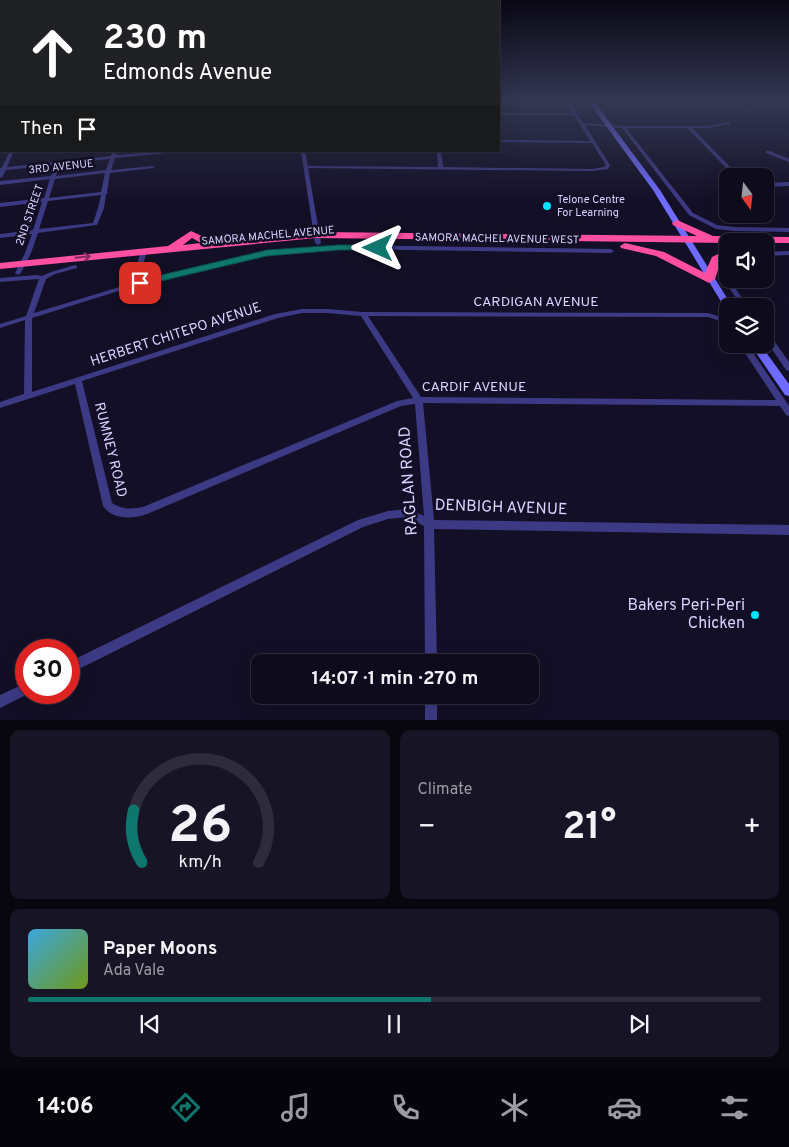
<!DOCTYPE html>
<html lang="en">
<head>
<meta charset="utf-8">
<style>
  body { margin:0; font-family:Overpass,sans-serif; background:#171425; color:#f1f3f6; height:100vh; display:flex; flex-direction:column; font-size:19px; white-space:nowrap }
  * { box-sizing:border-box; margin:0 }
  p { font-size:16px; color:#9b9ba3 }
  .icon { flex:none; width:28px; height:28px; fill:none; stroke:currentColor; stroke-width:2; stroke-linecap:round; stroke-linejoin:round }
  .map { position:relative; height:720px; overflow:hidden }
  .sheet { display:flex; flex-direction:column; gap:10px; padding:10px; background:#08060f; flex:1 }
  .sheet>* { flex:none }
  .top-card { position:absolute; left:0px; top:0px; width:500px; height:152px; box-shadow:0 5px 20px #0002,0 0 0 1px #2e2b3b; background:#202124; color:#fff; overflow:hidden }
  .needle { width:32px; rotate:165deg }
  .fabs { position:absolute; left:719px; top:168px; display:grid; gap:10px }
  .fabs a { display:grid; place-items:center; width:55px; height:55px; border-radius:10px; background:#0e0b1c; box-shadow:0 5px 20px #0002,0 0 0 1px #2e2b3b; font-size:25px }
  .speed { position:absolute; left:15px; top:639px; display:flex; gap:10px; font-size:25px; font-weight:700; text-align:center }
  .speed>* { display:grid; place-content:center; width:65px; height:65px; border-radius:50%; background:#0e0b1c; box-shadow:0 5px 20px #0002,0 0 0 1px #2e2b3b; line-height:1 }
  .speed .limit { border:8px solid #d22; background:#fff; color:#111 }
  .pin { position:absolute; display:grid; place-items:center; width:42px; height:42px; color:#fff; margin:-21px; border-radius:10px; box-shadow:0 2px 8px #0006 }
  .me { position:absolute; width:55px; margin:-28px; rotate:270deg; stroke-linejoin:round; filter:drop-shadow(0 0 4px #0008) }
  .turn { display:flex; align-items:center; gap:18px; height:105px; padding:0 20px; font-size:22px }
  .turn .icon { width:65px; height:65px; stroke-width:2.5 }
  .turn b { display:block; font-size:35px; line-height:42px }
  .then { display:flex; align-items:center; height:48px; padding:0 20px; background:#0003; gap:10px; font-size:19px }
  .big { font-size:38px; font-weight:700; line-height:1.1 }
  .sheet .tile { flex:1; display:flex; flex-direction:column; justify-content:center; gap:8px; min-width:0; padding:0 18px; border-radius:10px; background:#171425 }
  .sheet .dial { align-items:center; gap:0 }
  .dial svg { height:130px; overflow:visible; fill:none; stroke:#2e2b3b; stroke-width:7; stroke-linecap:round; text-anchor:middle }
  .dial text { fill:#f1f3f6; stroke:none }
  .song { display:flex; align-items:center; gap:15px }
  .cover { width:60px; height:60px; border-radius:8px; background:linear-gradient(135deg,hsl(200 70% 55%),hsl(80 70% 35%)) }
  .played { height:5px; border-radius:2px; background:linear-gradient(90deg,#0f766e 55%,#2e2b3b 55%) }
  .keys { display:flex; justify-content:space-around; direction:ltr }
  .heat { display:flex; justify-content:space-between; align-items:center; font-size:28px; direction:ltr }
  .sheet .tiles { flex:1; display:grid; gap:10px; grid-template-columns:1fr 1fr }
  .tile:last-child { grid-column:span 2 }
  .trip { position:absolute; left:251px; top:654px; width:288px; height:50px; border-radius:10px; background:#0e0b1c; box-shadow:0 5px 20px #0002,0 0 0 1px #2e2b3b; font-weight:700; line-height:50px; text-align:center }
  .tabs { display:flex; height:80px; justify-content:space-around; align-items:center; background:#06040b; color:#9b9ba3 }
  .tabs .icon { width:35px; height:35px }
  .tabs .on { color:#0f766e }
  .tabs b { font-size:22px; color:#f1f3f6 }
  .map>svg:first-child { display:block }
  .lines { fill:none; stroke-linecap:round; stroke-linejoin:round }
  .street { fill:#3d3a85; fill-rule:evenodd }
  .secondary { fill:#6f6bff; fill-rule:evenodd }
  .highway { fill:#ff4fa3; fill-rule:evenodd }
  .oneway { stroke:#7d2c5e }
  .route { fill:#0f766e; stroke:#0a4d48 }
  .poi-dot { fill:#00e5ff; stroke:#130f26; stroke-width:2 }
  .labels { text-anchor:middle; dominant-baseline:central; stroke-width:5; stroke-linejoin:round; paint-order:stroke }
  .far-street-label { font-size:11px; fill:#d9d4ff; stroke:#130f26 }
  .far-poi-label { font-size:11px; fill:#d9d4ff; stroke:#130f26; text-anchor:start }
  .street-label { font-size:14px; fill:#d9d4ff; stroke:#130f26 }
  .near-street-label { font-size:16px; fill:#d9d4ff; stroke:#130f26 }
  .near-poi-label { font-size:16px; fill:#d9d4ff; stroke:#130f26; text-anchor:end }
</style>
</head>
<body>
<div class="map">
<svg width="789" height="720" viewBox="0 0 789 720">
  <rect width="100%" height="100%" fill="#130f26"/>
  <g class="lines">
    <path class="street" d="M564,100H568L583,123L623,126H708L730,122V124L708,128H692L739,176H734L687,128H626L693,213L717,225L734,227L789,228V232L734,231L716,229L689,215L622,128L585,125L610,165L608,169L592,171L308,168L321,243L318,245L315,243L301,151H305L308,166L438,167L437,151H441L443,167L592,169L604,167L606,165L592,143L499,142V140L590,141L574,115H499V113H572Z
      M724,100H729L751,112L748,113Z
      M10,151H14L7,167L111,156L113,151H117L116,155L168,151H190L115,158L111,170L153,166L155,167L153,168L110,173L107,192L108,193L106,194L104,208L97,225L38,233L31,253L21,273L18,275L15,273L25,253L32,234L0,238V234L33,230L42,202L0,207V203L44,198L50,179L0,185V181L51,176L55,165L6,170L2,177L0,178V168L2,167ZM110,159L106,170L56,176L60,164ZM105,173L101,192L49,198L55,179ZM101,195L98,208L93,223L39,229L48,201Z
      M766,151H770L789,159V162L766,153Z
      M789,182V186L765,187V183Z
      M339,245L611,249L614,251L611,253L339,249L267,255L141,284L32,318V392L275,314L302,309H327L363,312L708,313L728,319V325L720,321L708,317L368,316L421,397L776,400L739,344H747L789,406V416L786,415L780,406L423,403L434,520L789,525V535L434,529L437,662H425L424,526L407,517L388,519L363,527L69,674V662L358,520L388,511L408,509L424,516L415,404L401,406L147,514C133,519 112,520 103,506L75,384L0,408V402L24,394L25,320L0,328V324L26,316L39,279L0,282V278L36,275L42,276L51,272L75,265L77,266V268L55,274L46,279L34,313L136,282L138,261L141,251L144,249L147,251L144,261L142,280L267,251ZM302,313H327L361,316L413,398L397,401L143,507C132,509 123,510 112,503L82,381L278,318Z
      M789,251V255L765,256V252Z
      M728,277V279H731L733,285L748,306H742L727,285L725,279Z
      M765,332H768L789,362V371L786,370L765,339Z
      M26,683V692L30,693L0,708V695Z
      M425,695H437V720H425Z"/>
    <path class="secondary" d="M587,100H593L660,190L732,306H728V309L725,308L653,190Z
      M750,344H760L789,384V396L785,395Z"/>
    <path class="highway" d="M677,220L713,236L789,237V243H765V241L728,243L316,238L0,269V263L168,246L191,231L215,242L316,232L697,236L673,225L672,223ZM192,238L201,243L183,245Z
      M625,243L664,252L705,273L712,257L728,249V257L721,261L715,279L709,283L656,256L621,248L620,246Z"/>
  </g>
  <defs><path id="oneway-shaft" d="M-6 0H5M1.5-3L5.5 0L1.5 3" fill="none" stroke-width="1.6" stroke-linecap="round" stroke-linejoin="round" transform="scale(1.25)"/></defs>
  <use class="oneway" href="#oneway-shaft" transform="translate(83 257) rotate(-6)"/>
  <linearGradient id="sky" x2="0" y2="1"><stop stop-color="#0a0815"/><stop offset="0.5" stop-color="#333752"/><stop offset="1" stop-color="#333752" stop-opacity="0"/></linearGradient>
  <rect width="789" height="201" fill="url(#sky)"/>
  <path class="route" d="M339,245H378L382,248L378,250H339L267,256L140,286L135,283L136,281L267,250Z"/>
  <g class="poi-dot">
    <circle cx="547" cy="206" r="5"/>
    <circle cx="755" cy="615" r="5"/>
  </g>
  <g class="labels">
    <g class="far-street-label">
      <text transform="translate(61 167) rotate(-6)">3RD AVENUE</text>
      <text transform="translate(30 215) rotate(-71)">2ND STREET</text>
      <text transform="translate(268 236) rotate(-5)">SAMORA MACHEL AVENUE</text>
      <text transform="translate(497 239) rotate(1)">SAMORA MACHEL AVENUE WEST</text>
    </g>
    <g class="far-poi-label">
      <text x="557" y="200">Telone Centre<tspan x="557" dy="13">For Learning</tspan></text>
    </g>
    <g class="street-label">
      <text x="536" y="302">CARDIGAN AVENUE</text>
      <text transform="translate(176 335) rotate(-18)">HERBERT CHITEPO AVENUE</text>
      <text x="474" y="387">CARDIF AVENUE</text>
      <text transform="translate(110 450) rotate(76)">RUMNEY ROAD</text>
    </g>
    <g class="near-street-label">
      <text transform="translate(409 481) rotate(-94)">RAGLAN ROAD</text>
      <text transform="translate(501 508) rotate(2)">DENBIGH AVENUE</text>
    </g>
    <g class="near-poi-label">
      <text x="745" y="606">Bakers Peri-Peri<tspan x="745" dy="18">Chicken</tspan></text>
    </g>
  </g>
</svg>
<div class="fabs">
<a><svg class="needle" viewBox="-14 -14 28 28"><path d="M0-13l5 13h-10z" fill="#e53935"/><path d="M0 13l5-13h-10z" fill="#9b9ba3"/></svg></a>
<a><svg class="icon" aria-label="sound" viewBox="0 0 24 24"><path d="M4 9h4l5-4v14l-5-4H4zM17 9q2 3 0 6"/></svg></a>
<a><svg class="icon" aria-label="layers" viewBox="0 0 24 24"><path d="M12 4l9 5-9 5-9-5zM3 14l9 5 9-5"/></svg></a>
</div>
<div class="speed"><div class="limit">30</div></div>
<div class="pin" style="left:140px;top:283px;background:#d93025"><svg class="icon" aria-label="arrive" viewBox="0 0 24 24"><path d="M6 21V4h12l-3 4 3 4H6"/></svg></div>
<svg class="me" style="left:378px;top:248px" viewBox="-20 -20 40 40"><path d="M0-17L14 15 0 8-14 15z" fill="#0f766e" stroke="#fff" stroke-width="4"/></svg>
<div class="trip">14:07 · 1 min · 270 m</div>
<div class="top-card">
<div class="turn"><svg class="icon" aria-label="ahead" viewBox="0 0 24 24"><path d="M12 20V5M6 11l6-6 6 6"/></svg><div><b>230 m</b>Edmonds Avenue</div></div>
<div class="then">Then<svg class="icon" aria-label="arrive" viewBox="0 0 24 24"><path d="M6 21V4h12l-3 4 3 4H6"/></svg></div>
</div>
</div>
<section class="sheet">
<div class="tiles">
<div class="tile dial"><svg viewBox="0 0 100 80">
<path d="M14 69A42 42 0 1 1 86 69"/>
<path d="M14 69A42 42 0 0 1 9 37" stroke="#0f766e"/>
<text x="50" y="56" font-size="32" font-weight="700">26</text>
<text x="50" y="72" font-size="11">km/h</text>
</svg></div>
<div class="tile"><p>Climate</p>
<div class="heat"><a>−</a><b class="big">21°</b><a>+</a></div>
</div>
<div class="tile">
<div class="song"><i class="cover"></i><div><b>Paper Moons</b><p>Ada Vale</p></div></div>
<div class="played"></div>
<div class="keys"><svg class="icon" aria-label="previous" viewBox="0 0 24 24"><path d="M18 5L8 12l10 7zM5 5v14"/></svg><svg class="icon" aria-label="pause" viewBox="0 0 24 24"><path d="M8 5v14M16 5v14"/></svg><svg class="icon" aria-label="next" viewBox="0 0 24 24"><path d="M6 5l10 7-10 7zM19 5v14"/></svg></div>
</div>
</div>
</section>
<nav class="tabs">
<b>14:06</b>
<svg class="icon on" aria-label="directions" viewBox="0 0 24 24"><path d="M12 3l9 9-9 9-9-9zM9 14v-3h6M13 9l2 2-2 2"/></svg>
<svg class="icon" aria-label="music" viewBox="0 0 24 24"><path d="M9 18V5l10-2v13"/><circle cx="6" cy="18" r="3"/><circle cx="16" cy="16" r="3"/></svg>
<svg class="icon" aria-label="phone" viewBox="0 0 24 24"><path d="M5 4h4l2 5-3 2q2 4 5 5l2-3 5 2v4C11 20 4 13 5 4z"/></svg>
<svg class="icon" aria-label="climate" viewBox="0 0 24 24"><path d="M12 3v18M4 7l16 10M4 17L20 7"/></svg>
<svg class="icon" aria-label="car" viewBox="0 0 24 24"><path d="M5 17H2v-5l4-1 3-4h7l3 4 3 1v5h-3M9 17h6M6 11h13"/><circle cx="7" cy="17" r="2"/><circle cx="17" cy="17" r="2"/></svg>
<svg class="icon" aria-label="filters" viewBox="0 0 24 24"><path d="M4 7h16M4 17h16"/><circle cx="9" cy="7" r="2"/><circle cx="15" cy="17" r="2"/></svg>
</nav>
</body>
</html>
